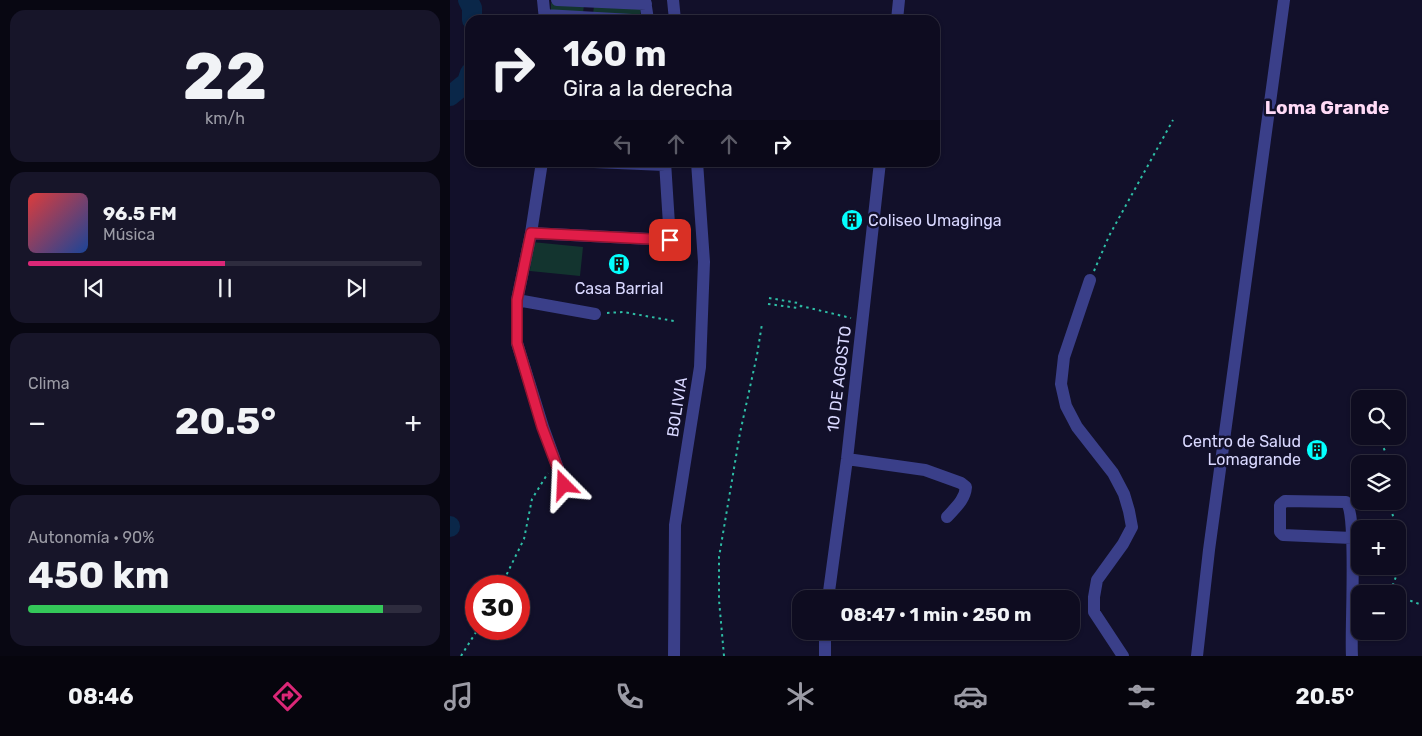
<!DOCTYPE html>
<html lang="es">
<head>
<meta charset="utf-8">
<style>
  body { margin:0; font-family:Rubik,sans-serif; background:#171529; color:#f1f3f6; height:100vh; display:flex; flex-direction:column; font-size:19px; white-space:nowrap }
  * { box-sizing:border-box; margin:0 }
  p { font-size:16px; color:#9b9ba5 }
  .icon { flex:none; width:28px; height:28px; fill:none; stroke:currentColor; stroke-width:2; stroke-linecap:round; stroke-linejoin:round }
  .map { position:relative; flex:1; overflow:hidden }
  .panel { display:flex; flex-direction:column; gap:10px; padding:10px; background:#080712; width:450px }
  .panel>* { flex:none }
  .hud { position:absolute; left:15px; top:15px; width:475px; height:152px; border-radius:15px; box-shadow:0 1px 4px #0004,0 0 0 1px #2e2c3e; background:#0e0c20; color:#f1f3f6; overflow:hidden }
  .tools { position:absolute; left:901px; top:390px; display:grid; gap:10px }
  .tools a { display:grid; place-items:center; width:55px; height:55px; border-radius:10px; background:#0e0c20; box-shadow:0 1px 4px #0004,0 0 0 1px #2e2c3e; font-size:25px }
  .speed { position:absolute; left:15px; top:575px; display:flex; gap:10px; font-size:25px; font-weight:700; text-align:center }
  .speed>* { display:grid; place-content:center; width:65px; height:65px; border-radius:50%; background:#0e0c20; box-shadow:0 1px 4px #0004,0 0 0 1px #2e2c3e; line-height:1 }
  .speed .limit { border:8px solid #d22; background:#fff; color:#111 }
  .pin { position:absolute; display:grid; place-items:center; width:42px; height:42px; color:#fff; margin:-21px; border-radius:10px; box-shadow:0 2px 8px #0006 }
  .me { position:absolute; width:55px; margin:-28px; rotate:339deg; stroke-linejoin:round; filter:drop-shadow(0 0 4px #0008) }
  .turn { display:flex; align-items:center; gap:18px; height:105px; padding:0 15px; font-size:22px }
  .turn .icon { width:65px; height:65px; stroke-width:2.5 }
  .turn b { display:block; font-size:35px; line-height:42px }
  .lanes { display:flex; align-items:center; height:48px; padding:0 15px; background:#0003; justify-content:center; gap:25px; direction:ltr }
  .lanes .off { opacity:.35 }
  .big { font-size:38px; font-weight:700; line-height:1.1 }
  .panel .widget { flex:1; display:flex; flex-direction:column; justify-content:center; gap:8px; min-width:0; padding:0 18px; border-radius:15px; background:#171529 }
  .panel .dial { align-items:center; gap:0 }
  .dial b { font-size:65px; line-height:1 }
  .song { display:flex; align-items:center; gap:15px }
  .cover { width:60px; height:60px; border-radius:8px; background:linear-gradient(135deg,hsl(0 70% 55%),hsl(220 70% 35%)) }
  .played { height:5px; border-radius:2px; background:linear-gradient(90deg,#db2777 50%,#2e2c3e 50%) }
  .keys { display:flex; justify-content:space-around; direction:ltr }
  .heat { display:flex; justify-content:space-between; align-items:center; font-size:28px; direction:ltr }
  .charge { height:8px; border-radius:4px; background:linear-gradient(90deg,#34c759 90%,#2e2c3e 0) }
  .trip { position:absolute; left:342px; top:590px; width:288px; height:50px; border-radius:15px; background:#0e0c20; box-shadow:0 1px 4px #0004,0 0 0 1px #2e2c3e; font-weight:700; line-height:50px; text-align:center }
  .menu { display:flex; height:80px; justify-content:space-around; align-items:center; background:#06050d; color:#9b9ba5 }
  .menu .icon { width:35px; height:35px }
  .menu .active { color:#db2777 }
  .menu b { font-size:22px; color:#f1f3f6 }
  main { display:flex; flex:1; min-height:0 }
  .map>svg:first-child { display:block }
  .green { fill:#13342f }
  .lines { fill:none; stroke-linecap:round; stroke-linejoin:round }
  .river { stroke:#0a2749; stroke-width:20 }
  .path { stroke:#2ebea6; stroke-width:2; stroke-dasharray:2.5 4; stroke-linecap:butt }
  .minor { stroke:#3a3f89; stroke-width:12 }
  .route-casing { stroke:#92132f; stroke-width:12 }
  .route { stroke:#e11d48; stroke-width:9 }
  .labels { text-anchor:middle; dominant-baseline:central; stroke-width:5; stroke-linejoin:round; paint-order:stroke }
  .poi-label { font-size:16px; fill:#d9d8ff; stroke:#12102a; text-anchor:start }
  .street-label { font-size:16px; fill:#d9d8ff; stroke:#12102a }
  .quarter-label { font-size:19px; font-weight:bold; fill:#ffdaf6; stroke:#12102a }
</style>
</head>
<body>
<main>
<section class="panel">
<div class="widget dial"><b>22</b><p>km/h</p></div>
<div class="widget">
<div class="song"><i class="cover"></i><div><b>96.5 FM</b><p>Música</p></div></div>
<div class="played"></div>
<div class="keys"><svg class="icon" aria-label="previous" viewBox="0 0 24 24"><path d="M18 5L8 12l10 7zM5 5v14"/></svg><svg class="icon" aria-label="pause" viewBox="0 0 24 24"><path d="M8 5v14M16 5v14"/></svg><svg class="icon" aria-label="next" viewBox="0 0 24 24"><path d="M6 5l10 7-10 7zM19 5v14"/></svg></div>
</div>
<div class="widget"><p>Clima</p>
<div class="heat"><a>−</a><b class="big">20.5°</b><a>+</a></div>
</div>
<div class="widget"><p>Autonomía · 90%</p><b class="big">450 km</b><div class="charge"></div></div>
</section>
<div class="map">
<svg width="972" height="656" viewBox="0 0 972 656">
  <rect width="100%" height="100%" fill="#12102a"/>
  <path class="green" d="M101,3L134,5L133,13L101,11Z
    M144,6L191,8L190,16L143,14Z
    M82,242L133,247L130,276L80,271Z"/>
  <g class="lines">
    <path class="river" d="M18,0L22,8V20
      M0,96L17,82L20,73
      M0,526V527"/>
    <path class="path" d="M644,271L659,236L723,120
      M319,298L348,303L351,306L401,318
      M318,304L348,308L351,306
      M157,313L173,312L224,321
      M929,436L940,464
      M941,501L942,512L946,529
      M51,586L74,539L82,499L98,473
      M940,592C949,570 954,557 948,533
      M927,594L934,590L943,594
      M948,596L972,605
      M11,656L28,629
      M274,656L269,600V557L290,433L307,355L312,324"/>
    <path class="minor" d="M93,0L95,20
      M107,0L196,4
      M195,0L198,20
      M223,0L225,20
      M95,15L182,20
      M447,20L449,0
      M92,162L81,233L67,300V343L93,427L114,485
      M144,162L215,165
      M81,233L220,240L215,162
      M640,280L614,357L611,384L616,406L627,427L663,473L674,494L679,511L682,527L673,544L647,580L644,597V612L673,656
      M67,300L145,314
      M397,459L475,470L511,483L516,487C515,500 505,508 497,517
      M902,538L833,535L830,532V505L835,501L896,502C908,514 900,632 902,656
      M378,599L397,459L430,162
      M224,656L225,525L250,367L254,262L247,162
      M375,656V631
      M747,656L759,550L834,0"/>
  </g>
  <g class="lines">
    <g class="route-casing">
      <path id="route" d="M114,485L92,427L67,343V300L81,233L220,240"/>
    </g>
    <use href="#route" class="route"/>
  </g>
  <defs>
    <g id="building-disc" transform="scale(1.125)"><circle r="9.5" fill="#04fffe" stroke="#12102a"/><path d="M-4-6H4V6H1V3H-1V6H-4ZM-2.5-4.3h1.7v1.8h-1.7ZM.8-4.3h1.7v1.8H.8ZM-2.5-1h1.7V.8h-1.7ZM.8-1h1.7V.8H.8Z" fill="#111"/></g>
  </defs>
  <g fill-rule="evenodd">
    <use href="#building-disc" x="402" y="220"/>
    <use href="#building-disc" x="169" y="264"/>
    <use href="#building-disc" x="867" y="450"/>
  </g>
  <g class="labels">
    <g class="poi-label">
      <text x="418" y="220">Coliseo Umaginga</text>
      <text x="169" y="288" text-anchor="middle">Casa Barrial</text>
      <text x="851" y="441" text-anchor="end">Centro de Salud<tspan x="851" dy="18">Lomagrande</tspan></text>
    </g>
    <g class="street-label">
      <text transform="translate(389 379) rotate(-83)">10 DE AGOSTO</text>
      <text transform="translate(227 407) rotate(-81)">BOLIVIA</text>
    </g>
    <g class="quarter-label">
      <text x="877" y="107">Loma Grande</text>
    </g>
  </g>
</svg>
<div class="tools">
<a><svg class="icon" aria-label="search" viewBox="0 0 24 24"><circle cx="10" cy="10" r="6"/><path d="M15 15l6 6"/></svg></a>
<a><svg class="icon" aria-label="layers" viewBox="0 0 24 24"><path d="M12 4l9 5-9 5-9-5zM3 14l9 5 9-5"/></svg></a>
<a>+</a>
<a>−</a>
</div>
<div class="speed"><div class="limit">30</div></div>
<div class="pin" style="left:220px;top:240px;background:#d93025"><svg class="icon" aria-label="arrive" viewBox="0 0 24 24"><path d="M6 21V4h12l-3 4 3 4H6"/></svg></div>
<svg class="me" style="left:114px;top:485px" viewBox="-20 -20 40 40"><path d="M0-17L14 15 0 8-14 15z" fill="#e11d48" stroke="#fff" stroke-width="4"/></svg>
<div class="trip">08:47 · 1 min · 250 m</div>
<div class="hud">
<div class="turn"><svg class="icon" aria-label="right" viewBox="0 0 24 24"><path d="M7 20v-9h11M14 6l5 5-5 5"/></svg><div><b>160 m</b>Gira a la derecha</div></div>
<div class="lanes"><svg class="icon off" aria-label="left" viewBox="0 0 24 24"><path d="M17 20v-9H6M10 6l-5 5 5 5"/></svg><svg class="icon off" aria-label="ahead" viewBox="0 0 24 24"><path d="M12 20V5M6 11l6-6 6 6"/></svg><svg class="icon off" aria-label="ahead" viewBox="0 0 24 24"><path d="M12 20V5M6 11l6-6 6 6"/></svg><svg class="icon" aria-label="right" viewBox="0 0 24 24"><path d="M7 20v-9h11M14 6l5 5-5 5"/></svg></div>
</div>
</div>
</main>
<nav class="menu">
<b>08:46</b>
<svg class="icon active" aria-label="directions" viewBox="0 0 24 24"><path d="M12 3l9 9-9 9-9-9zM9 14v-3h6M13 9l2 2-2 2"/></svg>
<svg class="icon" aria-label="music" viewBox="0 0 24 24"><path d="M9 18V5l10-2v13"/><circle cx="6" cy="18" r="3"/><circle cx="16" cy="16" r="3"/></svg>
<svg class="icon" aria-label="phone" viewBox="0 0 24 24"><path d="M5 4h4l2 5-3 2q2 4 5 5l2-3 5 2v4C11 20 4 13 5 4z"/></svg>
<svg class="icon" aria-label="climate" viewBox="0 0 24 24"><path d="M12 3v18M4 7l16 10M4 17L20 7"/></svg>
<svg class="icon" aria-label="car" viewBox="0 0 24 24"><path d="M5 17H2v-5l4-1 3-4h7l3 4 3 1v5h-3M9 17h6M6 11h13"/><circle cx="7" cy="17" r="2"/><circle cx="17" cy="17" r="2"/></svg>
<svg class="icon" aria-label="filters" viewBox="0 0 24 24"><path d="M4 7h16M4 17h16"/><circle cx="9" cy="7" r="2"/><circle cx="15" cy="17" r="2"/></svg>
<b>20.5°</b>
</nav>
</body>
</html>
